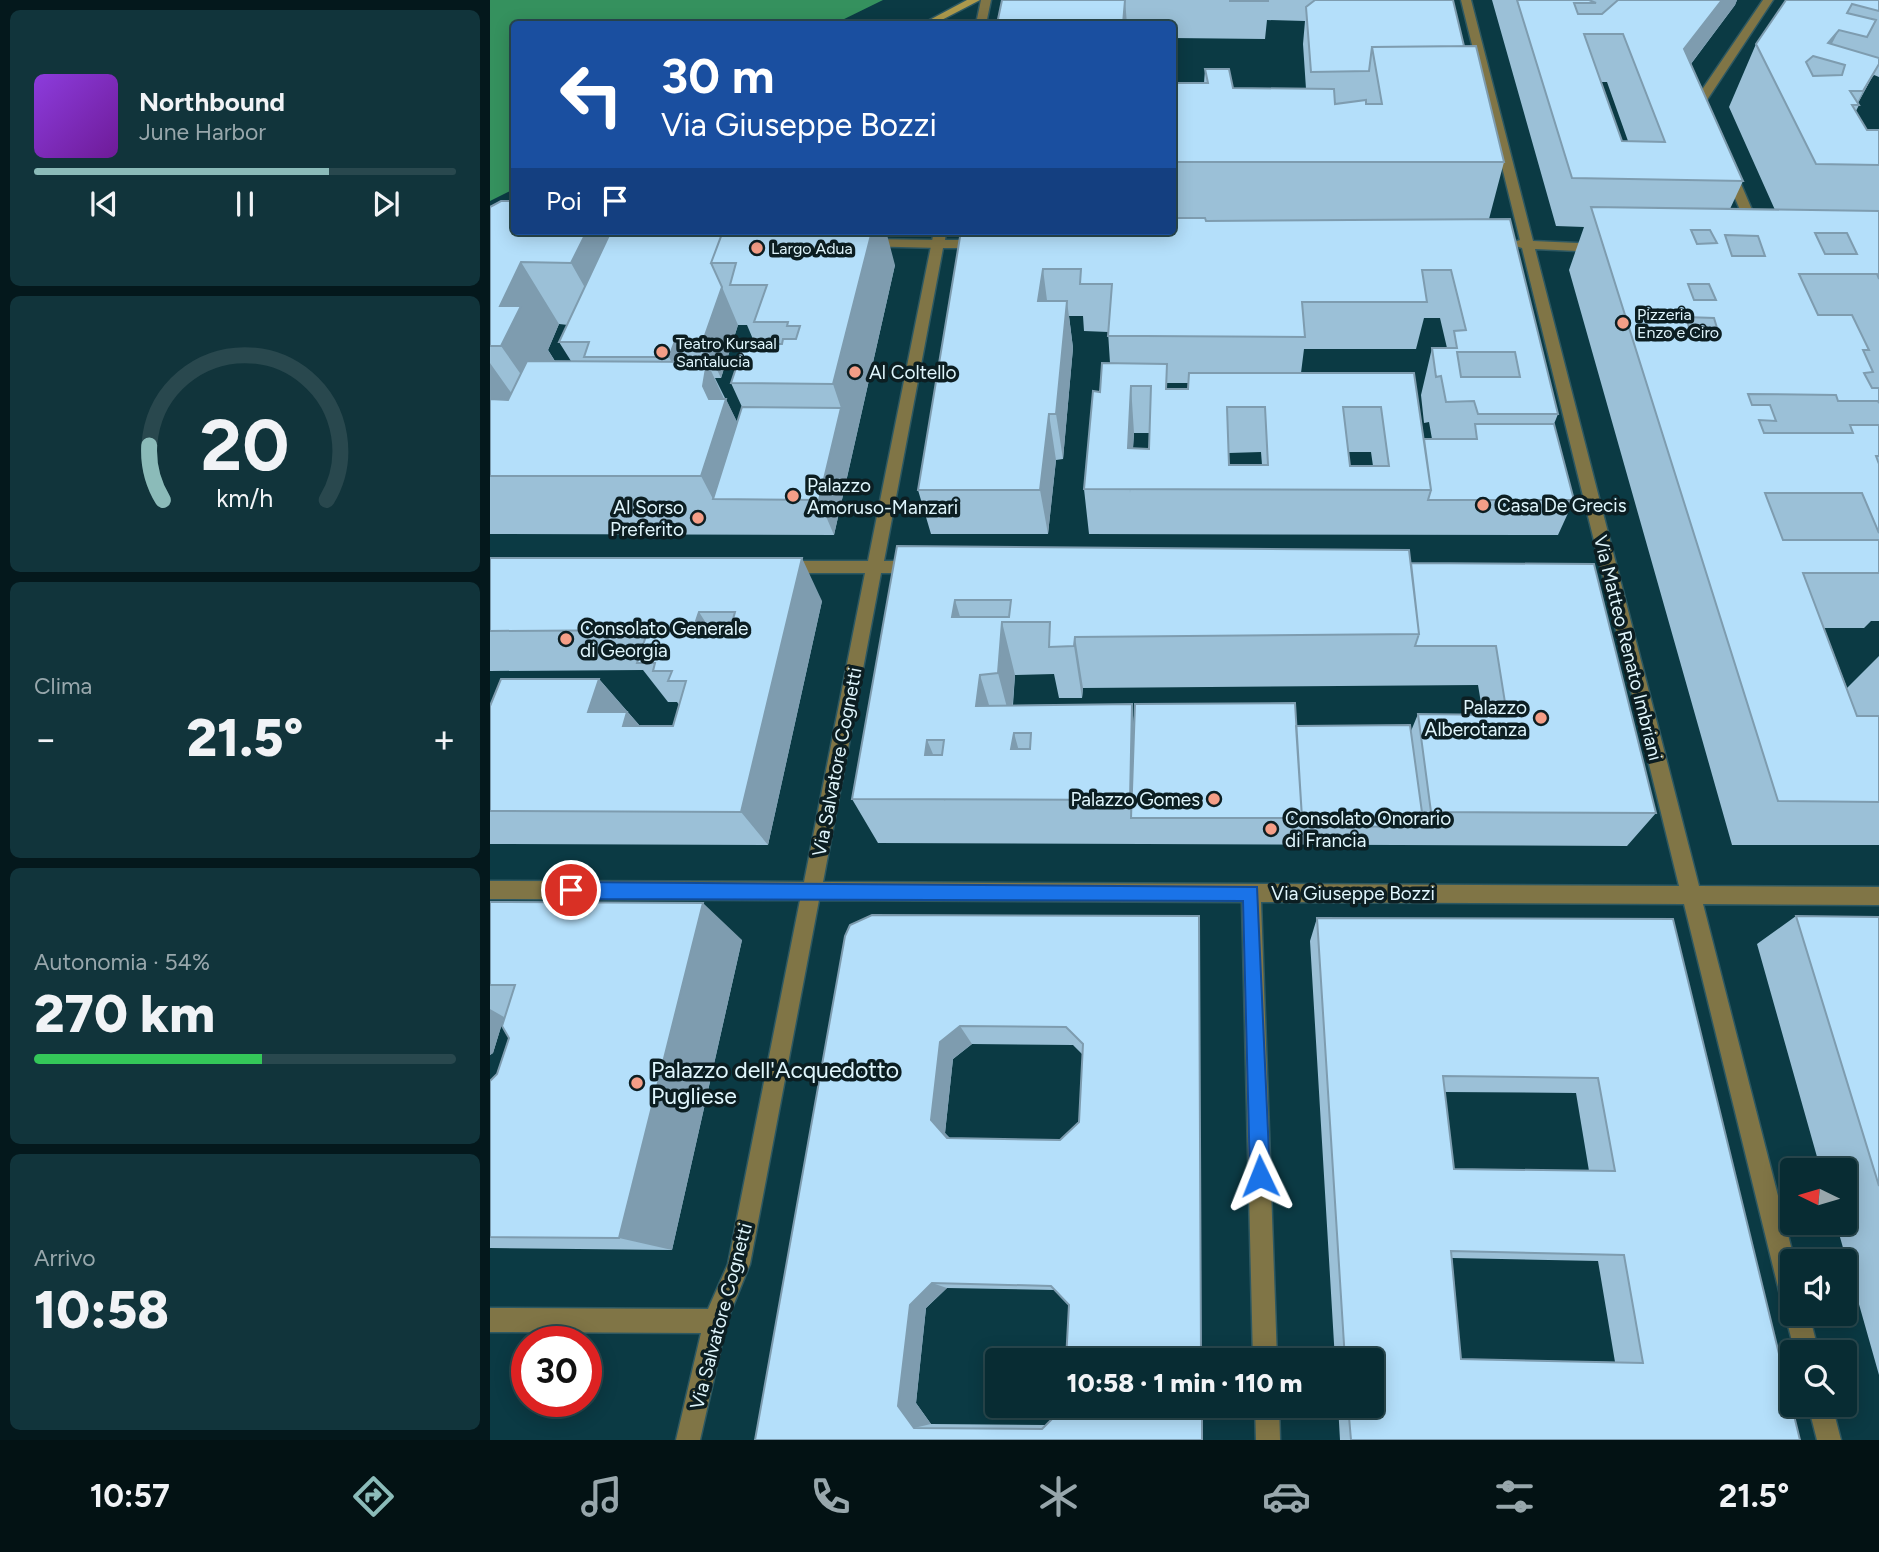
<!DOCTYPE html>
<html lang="it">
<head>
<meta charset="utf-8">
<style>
  body { margin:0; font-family:Figtree,sans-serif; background:#11343b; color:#f1f3f6; height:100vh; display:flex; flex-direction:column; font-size:26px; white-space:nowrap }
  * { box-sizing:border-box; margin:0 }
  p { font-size:23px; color:#98a7ac }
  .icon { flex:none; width:38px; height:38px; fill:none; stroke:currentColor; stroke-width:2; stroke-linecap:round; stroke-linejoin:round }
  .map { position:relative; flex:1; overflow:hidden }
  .sheet { display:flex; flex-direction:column; gap:10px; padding:10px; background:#04181c; width:490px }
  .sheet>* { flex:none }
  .hud { position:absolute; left:21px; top:21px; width:665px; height:214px; border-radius:7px; box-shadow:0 4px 18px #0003,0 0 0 2px #29484e; background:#1a4fa0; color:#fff; overflow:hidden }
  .needle { width:46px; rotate:275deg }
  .fabs { position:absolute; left:1290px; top:1158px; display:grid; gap:14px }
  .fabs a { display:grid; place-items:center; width:77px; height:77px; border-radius:7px; background:#082c33; box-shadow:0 4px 18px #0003,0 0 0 2px #29484e; font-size:35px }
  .speed { position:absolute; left:21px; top:1326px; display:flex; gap:14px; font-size:35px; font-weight:700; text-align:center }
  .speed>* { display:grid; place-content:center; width:91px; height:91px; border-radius:50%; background:#082c33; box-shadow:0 4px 18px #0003,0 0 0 2px #29484e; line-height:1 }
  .speed .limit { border:10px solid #d22; background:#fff; color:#111 }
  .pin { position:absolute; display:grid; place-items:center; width:60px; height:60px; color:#fff; margin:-30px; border:4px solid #fff; border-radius:50%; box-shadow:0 2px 7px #0007 }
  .me { position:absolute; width:77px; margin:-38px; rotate:358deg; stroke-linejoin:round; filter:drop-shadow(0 0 5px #0008) }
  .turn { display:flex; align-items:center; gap:24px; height:147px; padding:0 35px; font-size:32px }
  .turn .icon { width:91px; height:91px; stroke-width:2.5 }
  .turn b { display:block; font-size:49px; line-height:60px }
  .then { display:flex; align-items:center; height:66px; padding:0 35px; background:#0003; gap:14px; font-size:26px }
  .big { font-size:52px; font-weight:800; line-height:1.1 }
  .sheet .card { flex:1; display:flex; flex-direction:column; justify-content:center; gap:10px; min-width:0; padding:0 24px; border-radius:10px; background:#11343b }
  .sheet .dial { align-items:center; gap:0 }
  .dial svg { height:182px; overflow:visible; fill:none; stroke:#29484e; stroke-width:7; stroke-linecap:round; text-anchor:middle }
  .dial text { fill:#f1f3f6; stroke:none }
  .song { display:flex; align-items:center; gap:21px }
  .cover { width:84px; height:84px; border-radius:10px; background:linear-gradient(135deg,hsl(270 70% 55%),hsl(280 70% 35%)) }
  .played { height:7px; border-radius:4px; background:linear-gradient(90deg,#8bbbb9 70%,#29484e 70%) }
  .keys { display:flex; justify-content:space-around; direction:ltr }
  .heat { display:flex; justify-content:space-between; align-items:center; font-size:38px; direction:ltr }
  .charge { height:10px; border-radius:5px; background:linear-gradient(90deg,#34c759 54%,#29484e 0) }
  .trip { position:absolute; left:495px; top:1348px; width:399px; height:70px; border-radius:7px; background:#082c33; box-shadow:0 4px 18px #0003,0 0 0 2px #29484e; font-weight:800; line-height:70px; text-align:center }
  .menu { display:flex; height:112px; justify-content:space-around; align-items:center; background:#031214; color:#98a7ac }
  .menu .icon { width:49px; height:49px }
  .menu .active { color:#8bbbb9 }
  .menu b { font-size:32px; color:#f1f3f6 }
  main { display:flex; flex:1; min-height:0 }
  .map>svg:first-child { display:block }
  .water { fill:#35915e }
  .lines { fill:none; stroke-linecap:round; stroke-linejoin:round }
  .pedestrian-casing { stroke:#2d5862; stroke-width:3 }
  .minor-casing { stroke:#2d5862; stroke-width:3 }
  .secondary-casing { stroke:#2d5862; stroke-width:3 }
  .pedestrian { fill:#807546; fill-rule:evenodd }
  .minor { fill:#807546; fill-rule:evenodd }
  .secondary { fill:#ac994c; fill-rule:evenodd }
  .wall { fill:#9bc0d7; fill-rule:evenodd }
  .shaded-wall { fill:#7e9caf }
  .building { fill:#b4dffa; stroke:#7e9caf; stroke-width:2; fill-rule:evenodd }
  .route { fill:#1a73e8; stroke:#114b97; stroke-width:2 }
  .poi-dot { fill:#f49e87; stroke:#0c1e22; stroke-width:2.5 }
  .labels { text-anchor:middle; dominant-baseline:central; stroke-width:7; stroke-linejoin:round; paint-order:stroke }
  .far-poi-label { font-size:16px; fill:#e0f6fd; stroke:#0c1e22; text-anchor:start }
  .poi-label { font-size:19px; fill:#e0f6fd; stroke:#0c1e22; text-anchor:start }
  .street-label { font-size:19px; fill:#e0f6fd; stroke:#0c1e22 }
  .near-poi-label { font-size:23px; fill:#e0f6fd; stroke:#0c1e22; text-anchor:start }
</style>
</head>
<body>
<main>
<section class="sheet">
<div class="card">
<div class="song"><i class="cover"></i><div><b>Northbound</b><p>June Harbor</p></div></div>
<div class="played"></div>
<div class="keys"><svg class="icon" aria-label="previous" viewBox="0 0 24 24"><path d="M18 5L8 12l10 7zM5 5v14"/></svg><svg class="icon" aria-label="pause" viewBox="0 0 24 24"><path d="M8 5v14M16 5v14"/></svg><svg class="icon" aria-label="next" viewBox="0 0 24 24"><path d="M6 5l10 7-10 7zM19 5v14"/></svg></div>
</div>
<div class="card dial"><svg viewBox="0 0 100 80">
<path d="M14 69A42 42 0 1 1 86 69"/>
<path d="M14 69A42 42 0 0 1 8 45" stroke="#8bbbb9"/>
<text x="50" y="56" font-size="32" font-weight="700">20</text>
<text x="50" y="72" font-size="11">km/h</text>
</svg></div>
<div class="card"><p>Clima</p>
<div class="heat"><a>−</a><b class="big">21.5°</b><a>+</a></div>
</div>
<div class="card"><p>Autonomia · 54%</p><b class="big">270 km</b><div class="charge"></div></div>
<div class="card"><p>Arrivo</p><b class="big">10:58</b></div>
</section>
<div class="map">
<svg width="1389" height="1440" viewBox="0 0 1389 1440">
  <rect width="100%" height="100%" fill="#0b3a44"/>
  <path class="water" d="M0,0H393L344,24H24V189L0,201Z"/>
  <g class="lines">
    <g class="pedestrian-casing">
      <path id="pedestrian" d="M377,239L448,240L454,244L448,248L372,246V240Z"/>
    </g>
    <g class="minor-casing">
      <path id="minor" d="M491,0H501L496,24H486Z
        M971,0H981L1043,241L1109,244L1115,248L1109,252L1045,249L1209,886L1389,887V905L1213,904L1305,1262H1302V1314H1319L1329,1353H1305L1295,1314L1299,1305L1294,1303L1290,1295L1194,904L771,902L787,1360H763L752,902L329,900L260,1264L237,1321L210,1440H186L211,1333L0,1332V1308L218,1309L238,1264L310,900L0,899V881L314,882L375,573H294L286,567L294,561H378L444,231H456L455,240H493L499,244L493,248H453L394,561H427L435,567L427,573H391L333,882L1189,886L1032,248L1019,244L1030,240Z
        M1273,0H1283L1215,103L1221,116L1211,118L1203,103Z
        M1239,166L1245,170L1271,231L1269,234L1265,235L1259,231L1233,170Z
        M765,1405H789L790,1440H766Z
        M1318,1405H1342L1351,1440H1327Z"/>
    </g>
    <g class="secondary-casing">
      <path id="secondary" d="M477,0H490L444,24H432Z"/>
    </g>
    <use href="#pedestrian" class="pedestrian"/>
    <use href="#minor" class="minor"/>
    <use href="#secondary" class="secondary"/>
  </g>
  <path class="wall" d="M512,0H963L974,46L1014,162L999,219L1068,414L1064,424L1084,500L1068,535L599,534L594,489L610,392L620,363L618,332L594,331L593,316H579L583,348L573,459L566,460L558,534H441L428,490L471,231H682V83H714L715,69L743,88L816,89L813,44L815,21L777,20L775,39L682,38V24H507ZM934,318H950L957,348H942L931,395L934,423L939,422L942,439H934L924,373H811L814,349H926ZM677,383H698V389H677ZM644,433H659V449L643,448ZM771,452L772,465H739V453ZM858,452H881L883,466H860Z
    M1002,0H1247L1245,5L1201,64L1253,181L1240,209L1285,210L1239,107L1266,44L1296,0H1389V77L1384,75L1381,79L1368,103L1369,105L1366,111L1377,130H1389V621H1381L1374,628H1334L1357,688L1389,656V845H1242L1079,270L1094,227L1066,226ZM1111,82H1117L1138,141H1132Z
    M0,207L24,231L405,265L344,535L0,534ZM69,324L78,325L69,342L81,361H65L58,350ZM248,325H257L265,344L241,383L252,407L247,422L225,378H231Z
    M407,546L921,563L1104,564L1166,813L1137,846L388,843L362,799ZM564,674L569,698H592L593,688L988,685L993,715L928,714L921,731L806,726H644L642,704L523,705L525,675Z
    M0,558L332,601L278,845L0,844V706L109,679L150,726H183L189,705L187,702H178L153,670L0,671Z
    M0,902L252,940L182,1250L0,1248V1081L7,1074L19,1038L15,1017H14L3,1053L0,1055Z
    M382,915L709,916L579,1305L565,1290L457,1288L436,1308L426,1403L441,1424L556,1425L712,1440H265ZM482,1044L583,1045L593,1055L589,1122L570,1140L460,1138L455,1133L463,1059Z
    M1306,916L1389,917V1375L1346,1223H1354V1171H1331L1267,944Z
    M827,918L1183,919L1310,1440H850L848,1405H882V1360H845L820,941ZM955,1092L1086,1093L1099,1171L964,1169ZM962,1258L1108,1261L1125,1362L971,1359Z"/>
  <path class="shaded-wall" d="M635,0L637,24H633Z
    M1232,0H1247L1245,5L1176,97L1194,49Z
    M1362,4L1350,30H1349L1334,59L1338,43Z
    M1389,64L1367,105H1366L1373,91Z
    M97,231H126L116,325L81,263Z
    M382,231H396L405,265L344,535L329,500L351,408L343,384Z
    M31,262L69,324L58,350L69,368L53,406L11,346L10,306Z
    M553,269L559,316L548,301Z
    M232,287L248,325L231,378L213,341Z
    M577,301L583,348L573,459L566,414Z
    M185,341L203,379L198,394L179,357Z
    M217,362L235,401L236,399L265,459L223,499L211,476L213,386Z
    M0,363L32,408L0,446Z
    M641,386L644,433L640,493L638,448Z
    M559,414L566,460L558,534L550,490Z
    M312,558L332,601L278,845L251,812Z
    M465,600L481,653L462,617Z
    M209,612L235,653L203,630Z
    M512,622L525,675L521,723L508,673Z
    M585,637L593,688L592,698L584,646Z
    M490,675L505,725L486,706Z
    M109,679L170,749L98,712Z
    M642,704L646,753L641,818L640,800Z
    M524,733L537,780L521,749Z
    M437,740L457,787L455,801L435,755Z
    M213,903L252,940L182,1250L129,1238Z
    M0,1009L14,1017L3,1053L0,1055Z
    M470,1026L482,1044L463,1059L455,1133L470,1151L457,1138L441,1120L450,1042Z
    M442,1283L457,1288L436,1308L426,1403L441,1424L424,1428L408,1406L420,1305Z"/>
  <path class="building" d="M512,0H635L633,24H507Z
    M740,0H778V1H740Z
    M825,0H963L974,46L882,47L879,71L821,72L816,7Z
    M1027,0H1099L1106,3H1084L1088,14H1112L1128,0H1232L1194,49L1253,181L1082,178ZM1094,34H1133L1175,142L1132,141Z
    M1296,0H1389V11L1362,4L1357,13L1386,20L1377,37L1349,30L1338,43L1389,58V64L1373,91H1360L1369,105H1362L1377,130H1389V165L1326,164L1266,44ZM1323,56L1355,65L1352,75L1323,76L1316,62Z
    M986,46L1014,162H682V83H718L715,69H739L743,88L844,89L845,104L876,100V104H892L882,47Z
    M11,201H24V231H97L81,263L31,262L10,306H31L11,346H0V207Z
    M1101,207L1389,211V279L1387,274H1309L1328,315H1362L1379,350H1373L1383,372L1374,373L1382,388H1389V403L1388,401H1348L1346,395L1258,394L1262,405H1280L1286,421L1269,420L1274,433H1363L1360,425H1389V456H1386L1389,464V533L1372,493H1275L1293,540H1389V573H1313L1367,716H1389V802L1288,801ZM1201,230H1220L1227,243L1207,244ZM1325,233H1357L1367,254H1335ZM1235,235L1268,236L1275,256H1242ZM1198,284H1219L1226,300H1204ZM1196,317L1224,318L1227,328L1199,327Z
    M682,218H715L716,221L1020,219L1068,414H988L984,401L956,402L951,376L946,377L942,348H967L964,331L976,330L961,270H932L937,302H812L815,337L654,336H618L622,284H590L591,269H553L548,301H577L566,414H559L550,490H428L471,231H682ZM967,352H1025L1030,377H971Z
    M121,231H233L221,263L232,287L213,341H185L179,357H94L99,342H69Z
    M233,231H382L343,384L241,383L254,344H292L293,339H306L310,326H297L298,322H264L277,285H240L246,263H221Z
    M37,361L217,362L213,386L219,399H236L211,476H0V399L18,400Z
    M612,363L677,364L676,389H698L699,373H924L941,490L594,489L603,391L610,392ZM641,386H661L659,449L638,448ZM737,407H775L778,465H739ZM853,407H891L899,466H860Z
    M252,407L351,408L329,500L223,499Z
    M985,424H1064L1084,500H938L941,490L934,439H987Z
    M407,546L919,550L929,634L585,637L584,646L559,647L560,622H512L508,673L490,675L486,706L642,704L640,800L362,799ZM465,600H521L519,617H462ZM524,733H541L540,749H521ZM437,740H454L452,755H435Z
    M0,558H312L251,812L0,811V706L11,679H109L98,712H137L133,726H183L196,681H178L182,671H163L165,663H147L158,630L0,631ZM209,612H245L240,630H203Z
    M921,563L1104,564L1166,813L941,812L928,714L1017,715L1006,646H925L929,634Z
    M805,703L812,818H641L645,704Z
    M920,725L934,827L810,826L812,818L806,726Z
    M0,902L213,903L129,1238L0,1237V1081L7,1074L19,1038L12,1026L25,985H0Z
    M382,915L709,916L711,1360H576L579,1305L561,1286L442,1283L420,1305L408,1406L424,1428L552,1429L574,1407V1405H712V1440H265L355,936L360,925ZM470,1026L576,1027L593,1044L589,1122L570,1140L457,1138L441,1120L450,1042Z
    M1306,916L1389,917V1186Z
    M827,918L1183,919L1310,1440H861L858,1405H882V1360H855ZM953,1076L1108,1078L1125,1171L964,1169ZM961,1251L1134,1255L1153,1363L971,1359Z"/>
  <path class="route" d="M81,882L767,887L780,1176L777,1183L770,1186L763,1183L760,1176L753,901L81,899L75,896L72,890L75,885Z"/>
  <g class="poi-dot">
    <circle cx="267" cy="248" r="7"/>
    <circle cx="1133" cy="323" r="7"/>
    <circle cx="172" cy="352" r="7"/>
    <circle cx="365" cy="372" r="7"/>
    <circle cx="303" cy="496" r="7"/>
    <circle cx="993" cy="505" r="7"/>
    <circle cx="208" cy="518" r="7"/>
    <circle cx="76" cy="639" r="7"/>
    <circle cx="1051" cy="718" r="7"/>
    <circle cx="724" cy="799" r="7"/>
    <circle cx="781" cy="829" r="7"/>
    <circle cx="147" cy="1083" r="7"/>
  </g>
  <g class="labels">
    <g class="far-poi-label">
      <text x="281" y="248">Largo Adua</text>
      <text x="1147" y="314">Pizzeria<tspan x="1147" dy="18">Enzo e Ciro</tspan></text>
      <text x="186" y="343">Teatro Kursaal<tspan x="186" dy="18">Santalucia</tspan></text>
    </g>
    <g class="poi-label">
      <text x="379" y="372">Al Coltello</text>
      <text x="317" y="485">Palazzo<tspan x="317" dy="22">Amoruso-Manzari</tspan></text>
      <text x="1007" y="505">Casa De Grecis</text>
      <text x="194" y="507" text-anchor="end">Al Sorso<tspan x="194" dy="22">Preferito</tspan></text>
      <text x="90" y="628">Consolato Generale<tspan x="90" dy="22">di Georgia</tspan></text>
      <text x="1037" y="707" text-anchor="end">Palazzo<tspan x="1037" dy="22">Alberotanza</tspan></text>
      <text x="710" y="799" text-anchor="end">Palazzo Gomes</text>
      <text x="795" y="818">Consolato Onorario<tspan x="795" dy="22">di Francia</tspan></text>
    </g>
    <g class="street-label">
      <text transform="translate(1138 648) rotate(76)">Via Matteo Renato Imbriani</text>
      <text transform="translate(347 762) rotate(-79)">Via Salvatore Cognetti</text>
      <text x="863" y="893">Via Giuseppe Bozzi</text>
      <text transform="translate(231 1316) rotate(-75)">Via Salvatore Cognetti</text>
    </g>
    <g class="near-poi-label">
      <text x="161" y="1070">Palazzo dell'Acquedotto<tspan x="161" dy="26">Pugliese</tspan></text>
    </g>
  </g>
</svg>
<div class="fabs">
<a><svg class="needle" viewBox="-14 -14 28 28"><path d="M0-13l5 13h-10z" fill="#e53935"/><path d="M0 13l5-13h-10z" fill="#98a7ac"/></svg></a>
<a><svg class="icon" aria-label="sound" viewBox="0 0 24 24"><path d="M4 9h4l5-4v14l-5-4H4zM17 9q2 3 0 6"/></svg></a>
<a><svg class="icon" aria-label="search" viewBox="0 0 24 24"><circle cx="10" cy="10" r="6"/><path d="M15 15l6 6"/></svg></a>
</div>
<div class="speed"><div class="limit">30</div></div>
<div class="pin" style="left:81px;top:890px;background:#d93025"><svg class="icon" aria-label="arrive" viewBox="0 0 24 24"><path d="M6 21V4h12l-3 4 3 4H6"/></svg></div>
<svg class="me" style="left:770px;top:1176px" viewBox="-20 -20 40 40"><path d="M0-17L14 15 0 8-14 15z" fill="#1a73e8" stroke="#fff" stroke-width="4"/></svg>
<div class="trip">10:58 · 1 min · 110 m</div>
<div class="hud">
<div class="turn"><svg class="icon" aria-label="left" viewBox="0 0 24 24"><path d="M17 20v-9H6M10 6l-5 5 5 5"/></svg><div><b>30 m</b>Via Giuseppe Bozzi</div></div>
<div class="then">Poi<svg class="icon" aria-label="arrive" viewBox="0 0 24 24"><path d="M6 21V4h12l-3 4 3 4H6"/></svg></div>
</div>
</div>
</main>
<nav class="menu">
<b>10:57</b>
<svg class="icon active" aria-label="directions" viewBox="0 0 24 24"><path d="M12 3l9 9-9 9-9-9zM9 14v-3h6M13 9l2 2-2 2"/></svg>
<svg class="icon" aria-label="music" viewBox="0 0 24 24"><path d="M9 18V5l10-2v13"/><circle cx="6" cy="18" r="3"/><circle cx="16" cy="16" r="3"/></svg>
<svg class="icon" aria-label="phone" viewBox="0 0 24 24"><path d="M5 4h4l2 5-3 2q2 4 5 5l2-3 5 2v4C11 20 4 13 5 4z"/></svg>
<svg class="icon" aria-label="climate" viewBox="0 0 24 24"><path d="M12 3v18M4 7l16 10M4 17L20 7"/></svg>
<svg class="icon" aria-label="car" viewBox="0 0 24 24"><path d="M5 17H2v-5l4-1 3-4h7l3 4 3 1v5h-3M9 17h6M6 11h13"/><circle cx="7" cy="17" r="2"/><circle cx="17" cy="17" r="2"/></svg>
<svg class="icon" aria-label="filters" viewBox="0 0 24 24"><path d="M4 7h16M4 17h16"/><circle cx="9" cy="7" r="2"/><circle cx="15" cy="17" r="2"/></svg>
<b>21.5°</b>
</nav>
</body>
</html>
